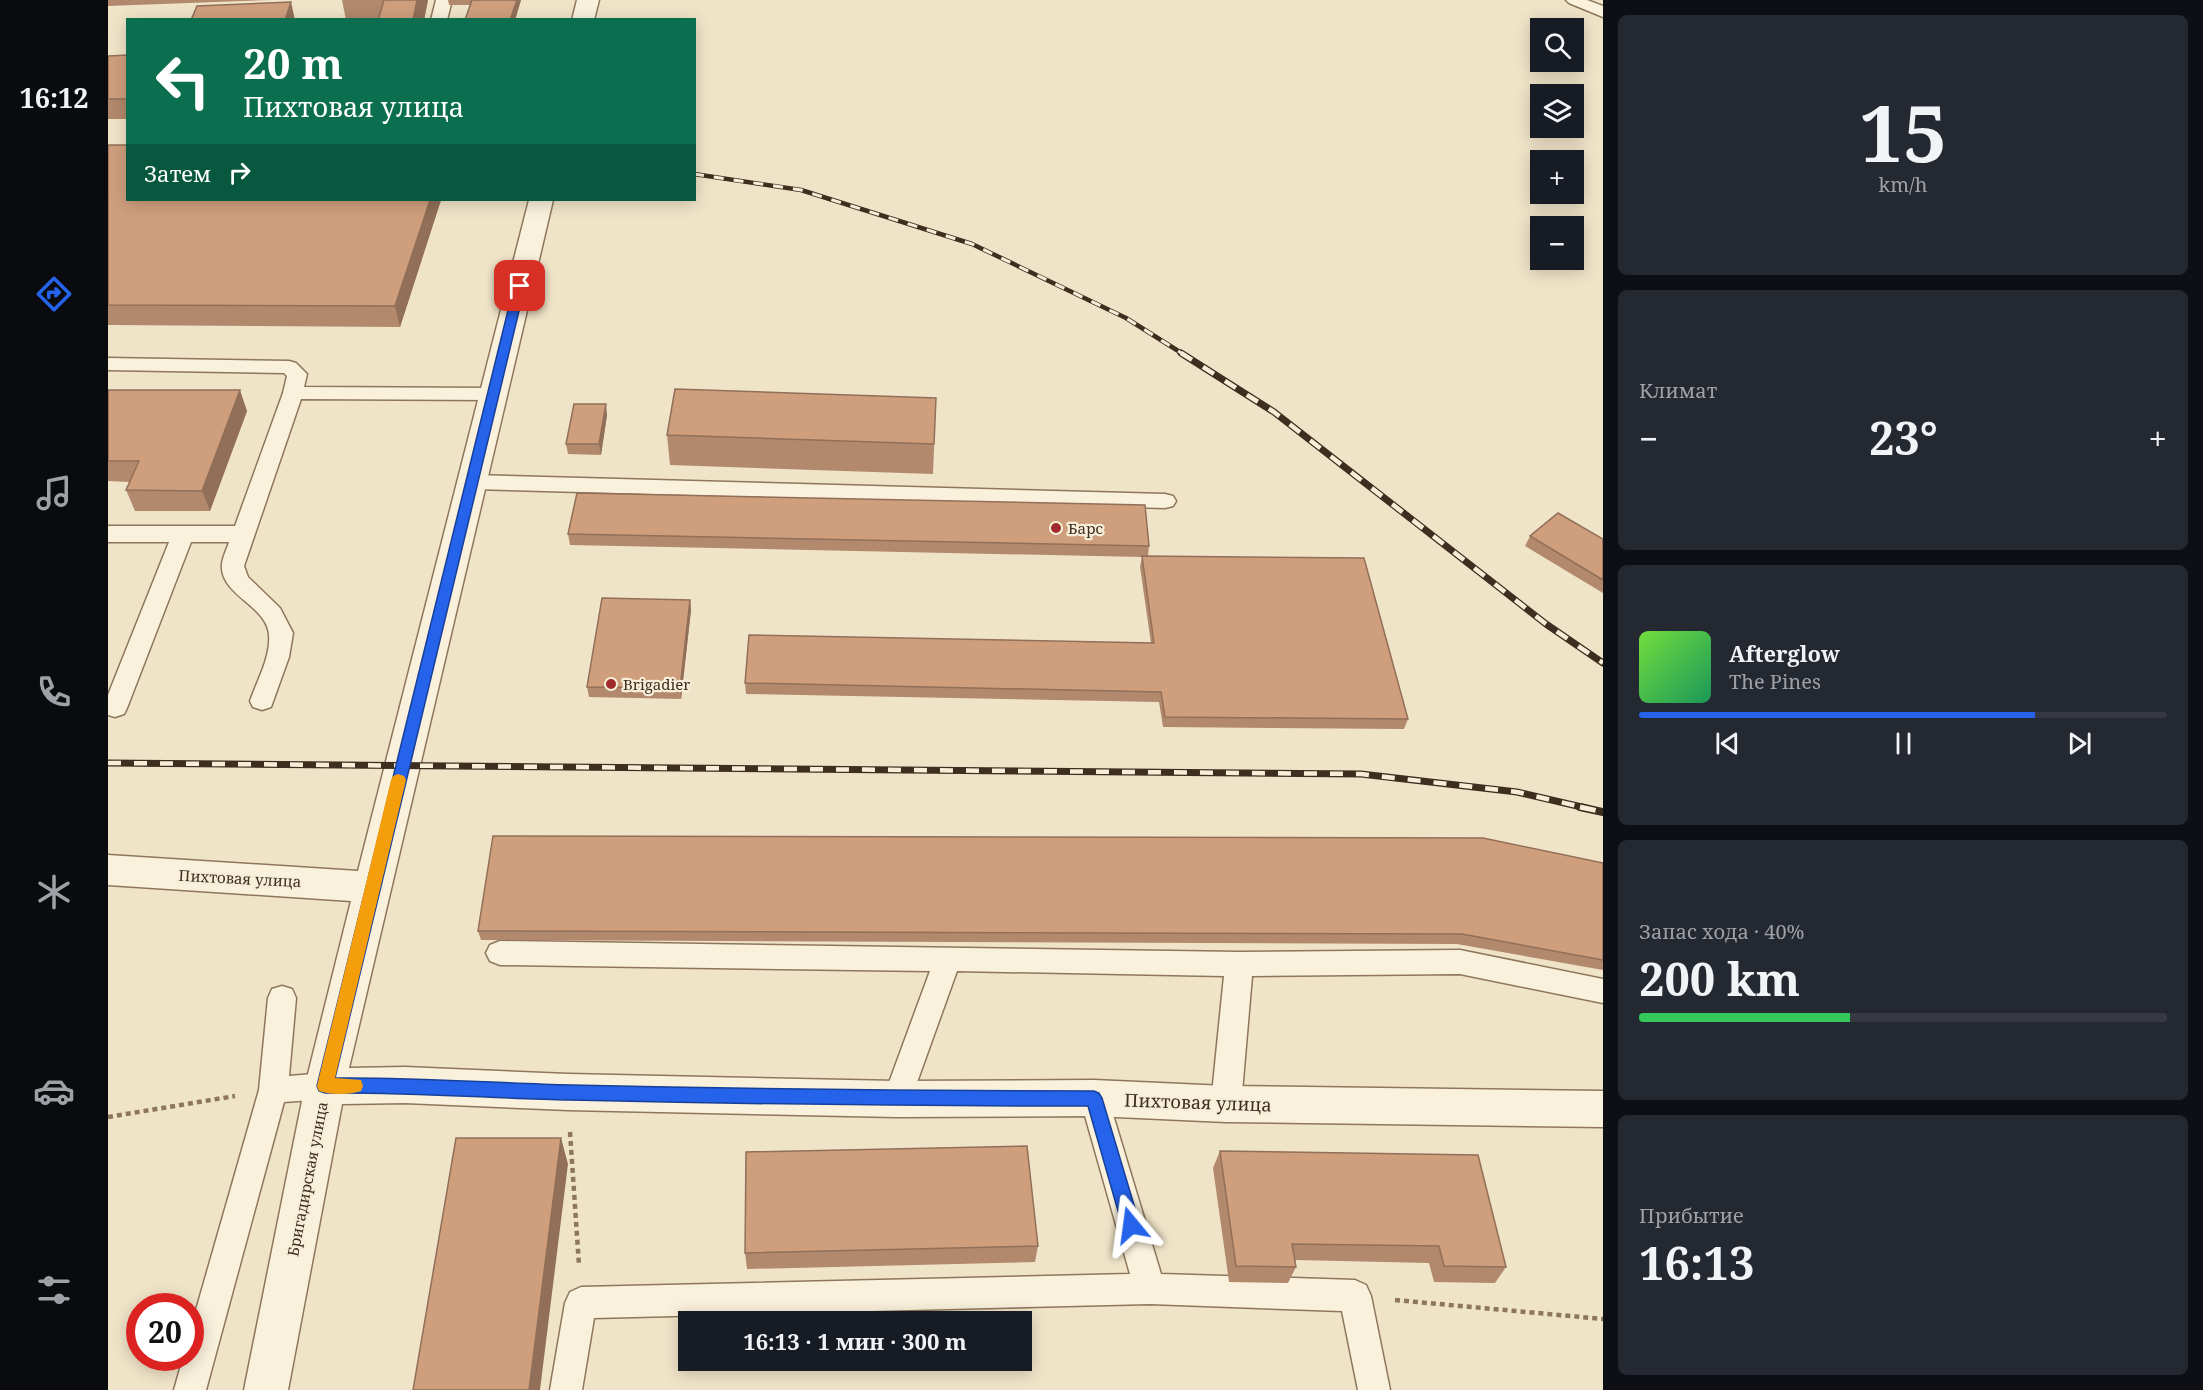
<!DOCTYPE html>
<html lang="ru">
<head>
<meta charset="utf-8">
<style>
  body { margin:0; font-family:"Noto Serif",serif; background:#242831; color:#f1f3f6; height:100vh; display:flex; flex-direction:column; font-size:22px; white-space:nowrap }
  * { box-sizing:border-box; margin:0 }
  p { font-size:20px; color:#9ea1a6 }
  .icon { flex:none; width:33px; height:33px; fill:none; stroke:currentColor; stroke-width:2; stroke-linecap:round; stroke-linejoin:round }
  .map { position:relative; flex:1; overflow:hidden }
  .side { display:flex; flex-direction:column; gap:15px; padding:15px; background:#0d0f14; width:600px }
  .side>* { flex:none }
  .banner { position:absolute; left:18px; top:18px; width:570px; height:183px; border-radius:0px; box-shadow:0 3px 15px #0003; background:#0b6e4f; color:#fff; overflow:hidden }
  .buttons { position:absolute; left:1422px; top:18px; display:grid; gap:12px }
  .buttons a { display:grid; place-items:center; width:54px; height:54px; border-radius:0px; background:#171b24; box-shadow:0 3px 15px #0003; font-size:30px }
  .speed { position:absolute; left:18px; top:1293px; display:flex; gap:12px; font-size:30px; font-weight:700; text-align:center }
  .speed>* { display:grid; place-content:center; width:78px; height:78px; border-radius:50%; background:#171b24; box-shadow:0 3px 15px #0003; line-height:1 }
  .speed .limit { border:9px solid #d22; background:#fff; color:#111 }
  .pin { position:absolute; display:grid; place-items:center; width:51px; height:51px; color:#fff; margin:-26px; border-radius:12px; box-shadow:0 3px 9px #0006 }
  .me { position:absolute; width:66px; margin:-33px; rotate:344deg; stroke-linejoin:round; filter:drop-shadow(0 0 4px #0008) }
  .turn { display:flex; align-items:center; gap:21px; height:126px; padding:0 18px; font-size:27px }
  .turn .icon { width:78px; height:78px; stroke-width:2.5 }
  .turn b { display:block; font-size:42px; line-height:51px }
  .then { display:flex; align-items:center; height:57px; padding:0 18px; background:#0003; gap:12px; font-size:22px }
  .big { font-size:45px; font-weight:700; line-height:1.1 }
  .side .widget { flex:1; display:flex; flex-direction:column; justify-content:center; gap:9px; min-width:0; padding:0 21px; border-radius:9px; background:#242831 }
  .side .dial { align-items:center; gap:0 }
  .dial b { font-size:78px; line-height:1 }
  .song { display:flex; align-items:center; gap:18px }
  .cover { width:72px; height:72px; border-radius:9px; background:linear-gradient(135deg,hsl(100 70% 55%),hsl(150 70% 35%)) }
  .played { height:6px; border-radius:3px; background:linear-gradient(90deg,#2563eb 75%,#363941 75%) }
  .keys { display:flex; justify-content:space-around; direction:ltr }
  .heat { display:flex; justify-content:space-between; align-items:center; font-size:33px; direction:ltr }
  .charge { height:9px; border-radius:4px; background:linear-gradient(90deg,#34c759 40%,#363941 0) }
  .trip { position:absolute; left:570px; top:1311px; width:354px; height:60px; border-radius:0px; background:#171b24; box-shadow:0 3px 15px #0003; font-weight:700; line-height:60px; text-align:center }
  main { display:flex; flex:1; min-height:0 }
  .tabs { display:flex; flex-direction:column; width:108px; justify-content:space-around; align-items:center; background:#090b0e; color:#9ea1a6 }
  .tabs .icon { width:42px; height:42px }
  .tabs .on { color:#2563eb }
  .tabs b { font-size:27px; color:#f1f3f6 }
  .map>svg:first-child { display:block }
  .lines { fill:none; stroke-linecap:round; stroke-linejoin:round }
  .lane-casing { stroke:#8d765c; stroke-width:3 }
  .street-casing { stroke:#8d765c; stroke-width:3 }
  .path { stroke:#8d765c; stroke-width:4.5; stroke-dasharray:5 4; stroke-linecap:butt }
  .lane { fill:#faf1dc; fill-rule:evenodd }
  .street { fill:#faf1dc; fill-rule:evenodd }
  .rail-far2-casing { stroke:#3d2e20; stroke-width:4.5 }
  .rail-far1-casing { stroke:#3d2e20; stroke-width:7 }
  .rail-casing { stroke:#3d2e20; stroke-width:8 }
  .rail-far2 { stroke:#f7eed8; stroke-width:3; stroke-dasharray:10; stroke-linecap:butt }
  .rail-far1 { stroke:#f7eed8; stroke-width:4.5; stroke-dasharray:13; stroke-linecap:butt }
  .rail { stroke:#f7eed8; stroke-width:5; stroke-dasharray:16; stroke-linecap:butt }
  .wall { fill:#b2896c }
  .shaded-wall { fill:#916f58 }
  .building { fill:#cf9f7d; stroke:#916f58; stroke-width:1.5 }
  .route { fill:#2563eb; stroke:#184099; stroke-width:1.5 }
  .slow { fill:#f59e0b }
  .poi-dot { fill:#9e2a2b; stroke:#f7eed8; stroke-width:2 }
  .labels { text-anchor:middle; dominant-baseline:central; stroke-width:4.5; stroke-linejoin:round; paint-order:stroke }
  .poi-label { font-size:15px; fill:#3d2e20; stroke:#f7eed8; text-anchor:start }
  .street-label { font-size:15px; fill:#3d2e20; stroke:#f7eed8 }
  .near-street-label { font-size:18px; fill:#3d2e20; stroke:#f7eed8 }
</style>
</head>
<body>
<main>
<nav class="tabs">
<b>16:12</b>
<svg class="icon on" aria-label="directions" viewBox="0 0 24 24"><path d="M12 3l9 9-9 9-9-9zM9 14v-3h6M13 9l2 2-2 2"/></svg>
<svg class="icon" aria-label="music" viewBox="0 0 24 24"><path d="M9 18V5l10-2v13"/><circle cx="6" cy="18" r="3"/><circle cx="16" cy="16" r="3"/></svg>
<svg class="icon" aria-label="phone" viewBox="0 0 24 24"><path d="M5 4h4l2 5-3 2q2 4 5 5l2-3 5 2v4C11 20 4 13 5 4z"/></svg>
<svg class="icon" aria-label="climate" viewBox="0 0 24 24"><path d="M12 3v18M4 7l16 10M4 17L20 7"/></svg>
<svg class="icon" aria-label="car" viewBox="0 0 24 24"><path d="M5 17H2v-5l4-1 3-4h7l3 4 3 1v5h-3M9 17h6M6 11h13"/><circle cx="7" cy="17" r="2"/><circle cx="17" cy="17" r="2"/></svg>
<svg class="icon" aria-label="filters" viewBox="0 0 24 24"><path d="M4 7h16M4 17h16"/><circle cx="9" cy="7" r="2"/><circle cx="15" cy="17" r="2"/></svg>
</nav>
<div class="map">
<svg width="1495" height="1390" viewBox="0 0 1495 1390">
  <rect width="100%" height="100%" fill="#f0e4c8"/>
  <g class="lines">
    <g class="lane-casing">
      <path id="lane" d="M328,0H344L339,20H323Z
        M1458,0H1479L1495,6V17L1461,3Z
        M0,358L181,361L188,363L199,374L196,387L385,388L392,389L395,394L392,399L385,400L193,399L136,566L140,577L172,608L185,633L181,657L163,707L154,710L145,707L142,701C149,681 163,656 161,635C159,605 111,595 114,564C115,556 119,549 121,542H83L19,708L16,714L7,717L0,715V695L61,542H0V526H127L175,393L179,376L176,373L0,370Z
        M364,475L1057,494L1065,496L1068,501L1065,506L1057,508L364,489L356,487L353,482L356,477Z
        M392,941L1131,952L1352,950L1495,979V1003L1352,974L1144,976L1133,1104L1128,1113L1118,1117L1108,1113L1103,1104L1116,976L849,971L803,1099L799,1108L789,1112L779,1108L775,1099L822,971L392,965L382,961L378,953L382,945Z
        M174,986L184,989L188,998L181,1076L217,1073L227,1077L231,1086L227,1095L217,1099L176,1102L98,1390H66L75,1358H82V1331L151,1090L160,998L164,989Z
        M986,1085L996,1089L1000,1098L1053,1274L1247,1280L1258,1285L1263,1296L1282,1390H1250L1234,1311L1042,1304L486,1318L474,1390H442L457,1303L462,1292L473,1287L1022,1274L972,1098L976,1089Z"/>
    </g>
    <g class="street-casing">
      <path id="street" d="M469,0H491L486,20H464Z
        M421,200H445L241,1068L297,1067L460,1074L789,1081L986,1080L1118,1086L1495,1091V1127L1118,1122L986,1116L789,1117L460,1110L297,1103L234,1104L180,1390H136L197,1086L243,901L0,885V855L250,871Z"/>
    </g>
    <path class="path" d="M0,1117L127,1096
      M462,1132L471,1265
      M1287,1300L1495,1319"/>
    <use href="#lane" class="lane"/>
    <use href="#street" class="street"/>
    <g class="rail-far2-casing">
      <path id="rail-far2" d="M586,174L693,190L864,244L1018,318L1075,354"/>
    </g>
    <g class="rail-far1-casing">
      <path id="rail-far1" d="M1073,353L1166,412L1438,624L1495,663
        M0,763L1253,774L1409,792L1478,808"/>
    </g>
    <g class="rail-casing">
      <path id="rail" d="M1472,807L1495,812"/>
    </g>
    <use href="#rail-far2" class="rail-far2"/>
    <use href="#rail-far1" class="rail-far1"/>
    <use href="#rail" class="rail"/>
  </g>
  <path class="wall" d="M0,0H162L0,6Z
    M234,0H320L316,20H238Z
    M340,0H413L407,20H357L362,5H341Z
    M20,55V119H0V56Z
    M0,145L20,200H333L292,327L0,325Z
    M0,390L139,411L102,511H27L18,490L22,482L0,481Z
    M828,398L825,474L562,465L559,435Z
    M499,415L493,455L460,454L458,444Z
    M460,534L1041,546L1040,556L1300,719L1296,729L1055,727L1051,702L638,694L637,683L1043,643L1032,567L1034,557L462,545Z
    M1422,536L1495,539V593L1417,546Z
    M582,600L583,610L573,699L481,697L479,687Z
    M1495,863V970L1349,944L373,940L370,931Z
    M1112,1151L1398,1267L1387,1283L1326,1282L1321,1263L1187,1260L1188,1267L1180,1283L1121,1282L1105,1168Z
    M930,1246L927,1262L639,1269L637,1253Z"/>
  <path class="shaded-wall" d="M309,0H320L316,20H305Z
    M409,0H413L407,20H402Z
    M183,2L187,20H177Z
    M322,200H333L292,327L287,306Z
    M132,390L139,411L102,511L94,491Z
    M498,404L499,415L493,455L491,444Z
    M582,600L583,610L573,699L572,688Z
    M453,1138L460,1164L432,1390H421Z"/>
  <path class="building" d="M276,0H309L305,20H270Z
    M364,0H409L402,20H357Z
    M183,2L177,20H83L89,6Z
    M20,55V99H0V56Z
    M0,145H20V200H322L287,306L0,305Z
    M567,389L828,398L826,444L559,435Z
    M0,390H132L94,491L18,490L31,461H0Z
    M466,404H498L491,444H458Z
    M469,493L1037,505L1041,546L460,534Z
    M1450,513L1495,539V580L1422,536Z
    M1034,556L1256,558L1300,719L1057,717L1053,692L637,683L641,635L1046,643Z
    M494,598L582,600L572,688L479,687Z
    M385,836L1375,838L1495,863V960L1354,934L370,931Z
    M348,1138H453L421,1390H305Z
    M919,1146L930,1246L637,1253L638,1152Z
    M1112,1151L1370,1155L1398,1267L1336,1266L1331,1246L1184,1244L1188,1267L1128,1266Z"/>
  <path class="route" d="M412,283L417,286L227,1078C306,1077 384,1083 463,1085C637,1089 811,1091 986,1091L991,1093L994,1098L1032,1225L1029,1231L1023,1233L1017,1231L1014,1225L980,1106C807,1106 635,1104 462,1100C380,1098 299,1092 217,1093L211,1091L209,1086L406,286Z"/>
  <path class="slow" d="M290,774L296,776L298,780L227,1078L253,1080L255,1086L253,1091C242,1095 222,1095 211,1091L209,1086L283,780L285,776Z"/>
  <g class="poi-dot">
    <circle cx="948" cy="528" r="6"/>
    <circle cx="503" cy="684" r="6"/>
  </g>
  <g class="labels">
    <g class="poi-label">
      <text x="960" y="528">Барс</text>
      <text x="515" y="684">Brigadier</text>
    </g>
    <g class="street-label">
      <text transform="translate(132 878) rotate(3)">Пихтовая улица</text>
      <text transform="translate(199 1179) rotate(-79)">Бригадирская улица</text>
    </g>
    <g class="near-street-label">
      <text transform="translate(1090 1102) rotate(2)">Пихтовая улица</text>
    </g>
  </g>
</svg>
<div class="buttons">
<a><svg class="icon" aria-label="search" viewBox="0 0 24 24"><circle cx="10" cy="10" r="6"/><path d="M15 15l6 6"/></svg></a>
<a><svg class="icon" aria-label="layers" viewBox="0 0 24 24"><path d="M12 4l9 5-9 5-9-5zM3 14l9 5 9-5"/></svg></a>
<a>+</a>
<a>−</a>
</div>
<div class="speed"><div class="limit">20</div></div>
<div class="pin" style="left:412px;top:286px;background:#d93025"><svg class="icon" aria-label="arrive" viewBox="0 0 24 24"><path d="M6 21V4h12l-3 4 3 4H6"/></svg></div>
<svg class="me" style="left:1023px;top:1225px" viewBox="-20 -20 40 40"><path d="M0-17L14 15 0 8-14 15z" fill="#2563eb" stroke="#fff" stroke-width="4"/></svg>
<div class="trip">16:13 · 1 мин · 300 m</div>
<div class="banner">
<div class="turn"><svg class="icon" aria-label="left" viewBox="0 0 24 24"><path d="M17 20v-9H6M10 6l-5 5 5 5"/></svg><div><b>20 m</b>Пихтовая улица</div></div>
<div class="then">Затем<svg class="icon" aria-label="right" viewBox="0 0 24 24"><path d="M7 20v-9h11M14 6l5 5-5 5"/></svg></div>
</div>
</div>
<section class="side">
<div class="widget dial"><b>15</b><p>km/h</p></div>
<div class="widget"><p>Климат</p>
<div class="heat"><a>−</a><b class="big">23°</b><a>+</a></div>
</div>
<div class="widget">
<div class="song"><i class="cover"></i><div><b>Afterglow</b><p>The Pines</p></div></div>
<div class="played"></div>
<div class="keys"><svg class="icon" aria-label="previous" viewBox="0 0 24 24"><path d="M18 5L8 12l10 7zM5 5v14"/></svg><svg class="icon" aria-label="pause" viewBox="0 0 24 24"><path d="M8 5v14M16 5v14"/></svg><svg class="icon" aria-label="next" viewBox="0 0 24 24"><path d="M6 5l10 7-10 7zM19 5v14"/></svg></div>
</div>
<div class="widget"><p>Запас хода · 40%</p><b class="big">200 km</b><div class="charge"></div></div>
<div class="widget"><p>Прибытие</p><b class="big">16:13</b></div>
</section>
</main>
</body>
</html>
